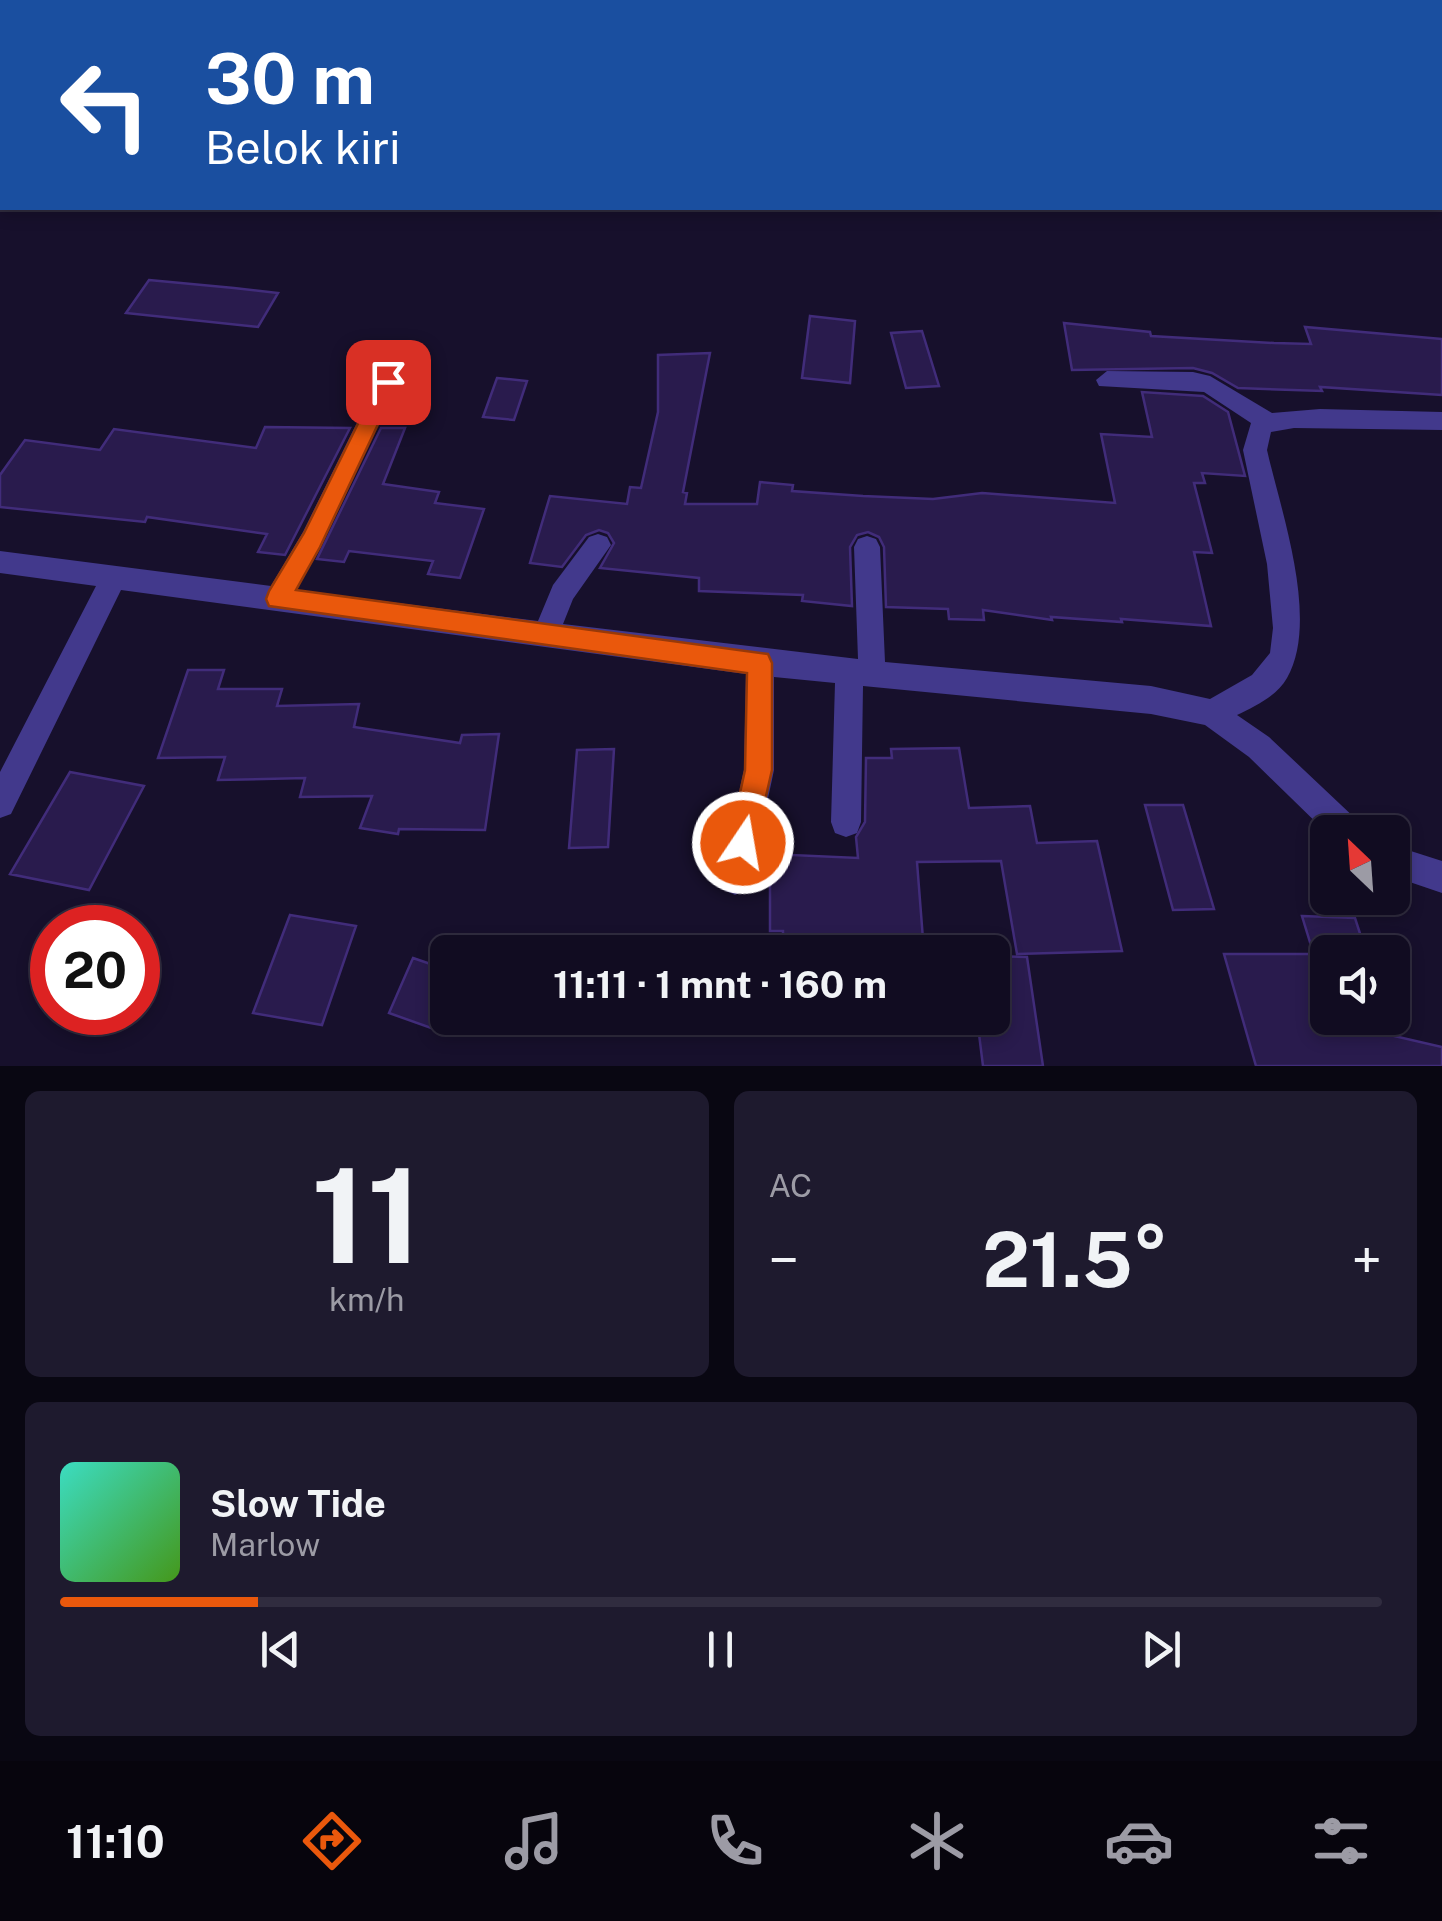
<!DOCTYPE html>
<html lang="id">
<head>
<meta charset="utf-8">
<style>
  body { margin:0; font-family:"Public Sans",sans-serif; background:#1e1a2e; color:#f1f3f6; height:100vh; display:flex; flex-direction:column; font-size:38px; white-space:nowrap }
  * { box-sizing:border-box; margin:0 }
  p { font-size:32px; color:#9c9ba5 }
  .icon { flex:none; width:55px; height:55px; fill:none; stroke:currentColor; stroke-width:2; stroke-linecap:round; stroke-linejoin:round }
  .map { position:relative; height:1066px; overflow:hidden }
  .drawer { display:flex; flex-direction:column; gap:25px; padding:25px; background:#090712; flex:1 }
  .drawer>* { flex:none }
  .banner { position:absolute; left:0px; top:0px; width:1442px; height:210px; box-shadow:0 5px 15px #0003,0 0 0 2px #302c3f; background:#1a4fa0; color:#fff; overflow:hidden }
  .needle { width:65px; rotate:335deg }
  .tools { position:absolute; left:1310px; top:815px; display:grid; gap:20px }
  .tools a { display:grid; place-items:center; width:100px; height:100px; border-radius:15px; background:#110c21; box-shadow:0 5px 15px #0003,0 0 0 2px #302c3f; font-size:50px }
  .speed { position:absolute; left:30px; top:905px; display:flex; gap:20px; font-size:50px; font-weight:700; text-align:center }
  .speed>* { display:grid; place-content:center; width:130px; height:130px; border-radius:50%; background:#110c21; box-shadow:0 5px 15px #0003,0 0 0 2px #302c3f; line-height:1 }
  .speed .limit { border:15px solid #d22; background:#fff; color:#111 }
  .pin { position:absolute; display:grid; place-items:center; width:85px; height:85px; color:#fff; margin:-42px; border-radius:20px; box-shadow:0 5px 15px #0006 }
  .me { position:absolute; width:110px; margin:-55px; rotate:12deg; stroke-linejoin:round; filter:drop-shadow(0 0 8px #0008) }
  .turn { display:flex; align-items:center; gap:35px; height:210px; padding:0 40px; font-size:45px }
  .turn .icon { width:130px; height:130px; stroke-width:2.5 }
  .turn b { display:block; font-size:70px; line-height:85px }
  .big { font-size:75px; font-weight:700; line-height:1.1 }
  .drawer .card { flex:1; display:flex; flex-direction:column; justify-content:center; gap:15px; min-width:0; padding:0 35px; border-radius:15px; background:#1e1a2e }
  .drawer .dial { align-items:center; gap:0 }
  .dial b { font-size:130px; line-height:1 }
  .song { display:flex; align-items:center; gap:30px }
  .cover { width:120px; height:120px; border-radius:15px; background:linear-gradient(135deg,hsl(170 70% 55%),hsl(100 70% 35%)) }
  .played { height:10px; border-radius:5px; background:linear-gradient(90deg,#ea580c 15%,#302c3f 15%) }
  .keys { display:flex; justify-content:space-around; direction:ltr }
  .heat { display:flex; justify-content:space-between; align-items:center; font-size:55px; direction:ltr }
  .drawer .tiles { flex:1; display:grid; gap:25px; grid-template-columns:1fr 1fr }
  .card:last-child { grid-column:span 2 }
  .trip { position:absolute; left:430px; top:935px; width:580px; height:100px; border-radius:15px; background:#110c21; box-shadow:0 5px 15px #0003,0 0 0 2px #302c3f; font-weight:700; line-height:100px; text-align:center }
  .dock { display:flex; height:160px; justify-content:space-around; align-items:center; background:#07050d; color:#9c9ba5 }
  .dock .icon { width:70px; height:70px }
  .dock .selected { color:#ea580c }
  .dock b { font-size:45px; color:#f1f3f6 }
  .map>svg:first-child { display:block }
  .building { fill:#291b4d; stroke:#412c7a; stroke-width:2.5 }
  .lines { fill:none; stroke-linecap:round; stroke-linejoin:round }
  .minor { fill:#42398c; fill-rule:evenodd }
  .route { fill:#ea580c; stroke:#983908; stroke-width:2.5 }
</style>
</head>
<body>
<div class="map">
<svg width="1442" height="1066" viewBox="0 0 1442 1066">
  <rect width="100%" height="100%" fill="#17102c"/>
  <path class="building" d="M149,280L234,288L278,293L258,327L126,313Z
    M810,316L855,321L850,383L802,378Z
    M1064,323L1150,332L1151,336L1274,343L1311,344L1305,327L1442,339V395L1320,387L1322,391L1238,388L1212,373L1193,368L1072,370Z
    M922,331L939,386L906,388L891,333Z
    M710,353L683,492L687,493L685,504H757L760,482L793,485L792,491L863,496L933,499L982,493L1115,503L1101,434L1152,437L1142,392L1203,396L1228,412L1245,476L1202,473L1205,483H1194L1212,553L1194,552L1211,626L1121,619L1122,622L1051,617L1052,620L983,610L984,620L949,619L948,609L886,607L884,547L879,537L868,532L857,535L850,547L852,606L802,601L803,595L699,591V578L600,568L614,543L608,533L599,530L586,535L562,567L530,563L550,496L627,504L630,487L641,488L658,412V355Z
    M497,378L527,381L514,420L483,417Z
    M265,427L350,428L285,555L258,552L267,534L147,517L145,522L0,507V475L25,440L100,450L114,429L256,448Z
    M381,428H405L383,484L439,492L435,503L484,509L460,578L428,574L433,561L349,551L344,562L317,559Z
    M188,670H224L218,689H282L277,706L359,704L354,727L460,743L462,735L499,734L485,830L399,829L398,834L360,828L372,796L300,797L305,778L218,780L225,757L158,758Z
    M959,748L969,808L1030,806L1037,843L1097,841L1122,951L1017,954L1001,861L917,862L924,952H783V931H770V854L858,858L856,837L865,822L866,758H892L891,749Z
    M614,749L608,847L569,848L577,750Z
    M70,772L144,786L89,890L10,874Z
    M1145,805H1183L1214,909L1173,910Z
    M290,915L356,926L322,1025L253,1013Z
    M1302,916L1355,918L1366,952H1313Z
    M1224,954H1328V1018H1388L1394,1036L1442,1047V1066H1256Z
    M992,956L1027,957L1043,1066H983L977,1018H992Z
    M413,958L448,970V1034L389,1013Z"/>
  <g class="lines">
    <path class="minor" d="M1107,371L1193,372L1210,376L1272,413L1320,409L1442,412V430L1294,428L1271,432L1267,450C1281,512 1320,620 1287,678C1277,696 1255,706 1237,715L1269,737L1358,821L1362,832L1328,834L1249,757L1205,725L1151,714L863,686L861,822L857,833L846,837L835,833L831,822L835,683L774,677V770L751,879L746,890L735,895L724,890L719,879L744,770L746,674L121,590L11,814L0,818V772L96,586L0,573V551L271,586L303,532L380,376L388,373L399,382L297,590L538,621L553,585L589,537L598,534L607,537L611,545L573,599L563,624L858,659L854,547L858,539L867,536L876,539L880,547L885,662L1151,686L1210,699L1252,675L1270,653L1273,628L1267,564L1243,450L1251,423L1204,392L1099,386L1096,380Z
      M1392,845L1442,861V893L1392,876Z"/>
  </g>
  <path class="route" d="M388,374L398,382L320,547L296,590L768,654L772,663V770L753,853L743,857L733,853L729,843L745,770L747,673L269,606L266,599L269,591L304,533L381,377Z"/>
</svg>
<div class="tools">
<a><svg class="needle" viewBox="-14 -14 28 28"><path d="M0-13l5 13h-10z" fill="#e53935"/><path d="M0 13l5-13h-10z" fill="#9c9ba5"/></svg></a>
<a><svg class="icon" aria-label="sound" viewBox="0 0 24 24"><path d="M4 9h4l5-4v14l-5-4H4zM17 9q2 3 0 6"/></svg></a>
</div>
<div class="speed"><div class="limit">20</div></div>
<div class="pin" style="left:388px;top:382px;background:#d93025"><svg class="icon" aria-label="arrive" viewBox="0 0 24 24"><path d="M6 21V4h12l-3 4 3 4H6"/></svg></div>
<svg class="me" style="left:743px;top:843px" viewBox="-20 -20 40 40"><circle r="17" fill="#ea580c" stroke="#fff" stroke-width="3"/><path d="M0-11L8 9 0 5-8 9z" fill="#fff"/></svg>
<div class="trip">11:11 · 1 mnt · 160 m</div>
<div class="banner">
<div class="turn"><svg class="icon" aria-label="left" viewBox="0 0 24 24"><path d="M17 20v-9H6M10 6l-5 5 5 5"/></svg><div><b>30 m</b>Belok kiri</div></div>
</div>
</div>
<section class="drawer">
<div class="tiles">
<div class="card dial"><b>11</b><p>km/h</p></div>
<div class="card"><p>AC</p>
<div class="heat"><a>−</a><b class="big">21.5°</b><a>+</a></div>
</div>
<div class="card">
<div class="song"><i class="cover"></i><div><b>Slow Tide</b><p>Marlow</p></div></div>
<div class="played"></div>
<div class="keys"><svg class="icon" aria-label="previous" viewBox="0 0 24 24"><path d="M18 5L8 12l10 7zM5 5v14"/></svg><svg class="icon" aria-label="pause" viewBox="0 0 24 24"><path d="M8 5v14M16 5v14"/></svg><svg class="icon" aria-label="next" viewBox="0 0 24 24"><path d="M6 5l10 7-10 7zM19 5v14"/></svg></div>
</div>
</div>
</section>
<nav class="dock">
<b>11:10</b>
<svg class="icon selected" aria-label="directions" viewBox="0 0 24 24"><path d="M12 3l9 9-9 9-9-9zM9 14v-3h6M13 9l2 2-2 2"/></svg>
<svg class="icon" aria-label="music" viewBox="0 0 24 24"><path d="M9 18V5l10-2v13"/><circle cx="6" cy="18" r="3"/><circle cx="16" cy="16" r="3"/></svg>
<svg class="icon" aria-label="phone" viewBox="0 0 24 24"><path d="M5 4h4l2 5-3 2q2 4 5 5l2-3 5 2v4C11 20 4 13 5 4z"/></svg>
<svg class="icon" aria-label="climate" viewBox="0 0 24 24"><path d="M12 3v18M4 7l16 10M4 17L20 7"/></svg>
<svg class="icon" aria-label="car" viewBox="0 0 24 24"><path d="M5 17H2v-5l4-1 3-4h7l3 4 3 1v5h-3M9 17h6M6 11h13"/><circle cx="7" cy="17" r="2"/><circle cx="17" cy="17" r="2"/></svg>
<svg class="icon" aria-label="filters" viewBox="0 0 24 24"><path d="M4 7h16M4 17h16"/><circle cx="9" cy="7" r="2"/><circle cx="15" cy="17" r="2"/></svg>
</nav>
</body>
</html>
